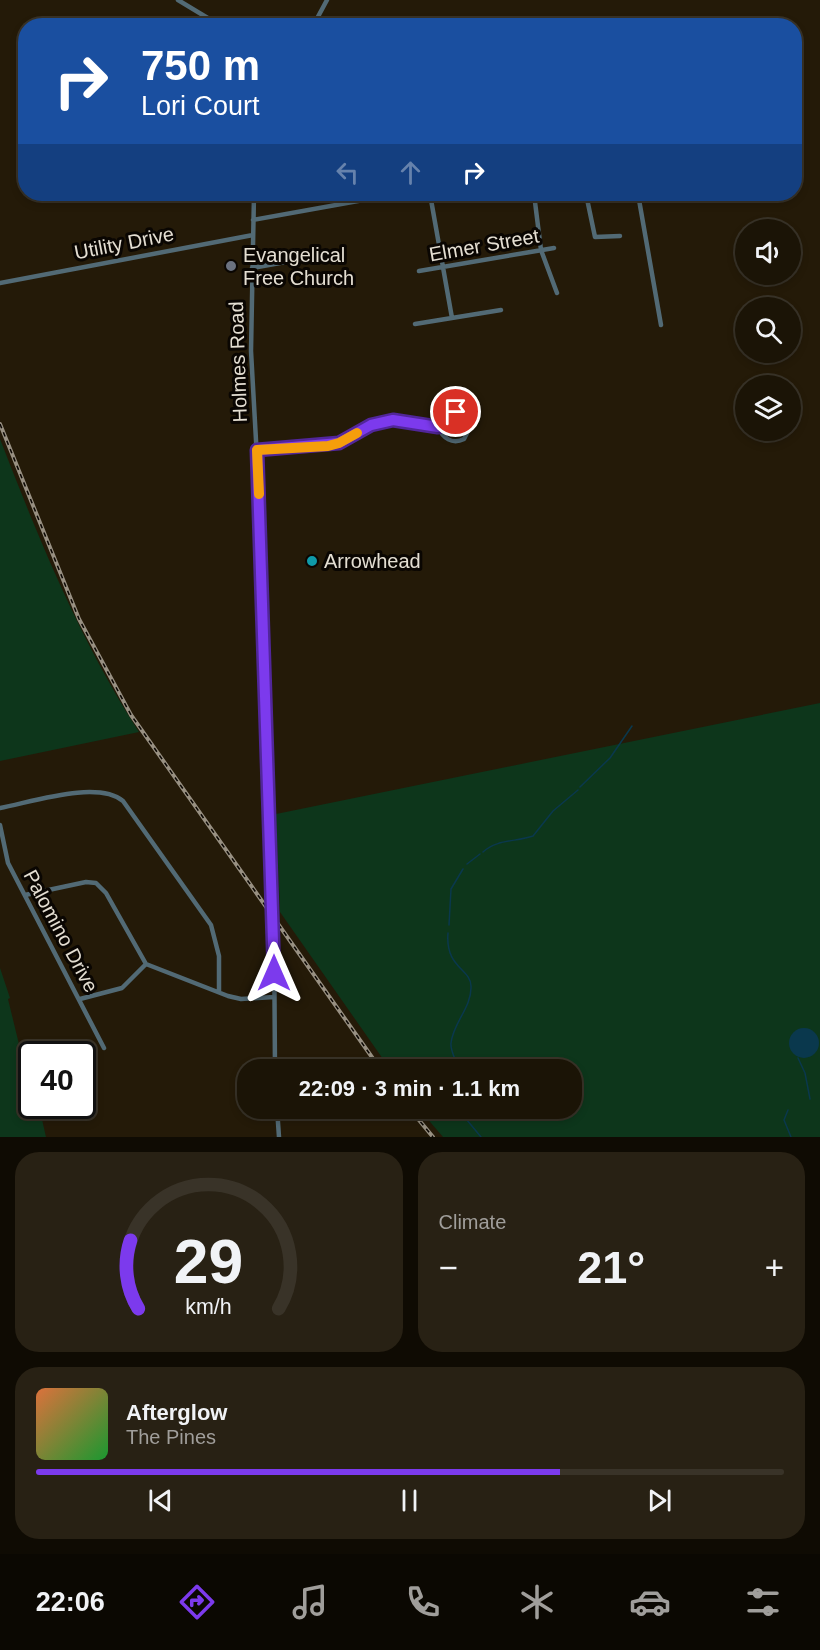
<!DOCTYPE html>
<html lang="en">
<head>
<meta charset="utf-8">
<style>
  body { margin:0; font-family:Helvetica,sans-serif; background:#282114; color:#f1f3f6; height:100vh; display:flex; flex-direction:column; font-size:22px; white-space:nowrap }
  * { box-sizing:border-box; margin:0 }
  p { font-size:20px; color:#a09e9b }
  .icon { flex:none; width:33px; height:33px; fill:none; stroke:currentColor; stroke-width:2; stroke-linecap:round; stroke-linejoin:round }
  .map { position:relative; height:1137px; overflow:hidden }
  .drawer { display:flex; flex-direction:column; gap:15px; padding:15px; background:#0f0b03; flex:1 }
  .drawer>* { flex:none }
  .top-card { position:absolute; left:18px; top:18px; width:784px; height:183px; border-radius:24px; box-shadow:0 3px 9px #0003,0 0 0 2px #393328; background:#1a4fa0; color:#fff; overflow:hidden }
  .fabs { position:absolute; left:735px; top:219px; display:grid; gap:12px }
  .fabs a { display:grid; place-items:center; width:66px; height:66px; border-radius:50%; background:#1b1406; box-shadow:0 3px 9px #0003,0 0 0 2px #393328; font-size:30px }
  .speed { position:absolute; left:18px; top:1041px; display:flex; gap:12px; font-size:30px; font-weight:700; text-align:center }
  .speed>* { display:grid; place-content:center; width:78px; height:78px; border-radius:50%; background:#1b1406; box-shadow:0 3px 9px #0003,0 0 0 2px #393328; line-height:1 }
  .speed .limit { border:3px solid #111; border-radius:9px; background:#fff; color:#111 }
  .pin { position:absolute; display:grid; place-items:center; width:51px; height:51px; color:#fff; margin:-26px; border:3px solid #fff; border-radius:50%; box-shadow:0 2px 6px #0007 }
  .me { position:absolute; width:66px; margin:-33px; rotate:0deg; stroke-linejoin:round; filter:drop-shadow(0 0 4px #0008) }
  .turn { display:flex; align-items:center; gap:21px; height:126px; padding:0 24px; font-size:27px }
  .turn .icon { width:78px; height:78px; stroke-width:2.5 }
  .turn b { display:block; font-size:42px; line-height:51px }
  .lanes { display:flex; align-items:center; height:57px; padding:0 24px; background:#0003; justify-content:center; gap:30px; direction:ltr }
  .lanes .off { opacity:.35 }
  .big { font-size:45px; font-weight:700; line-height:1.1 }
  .drawer .widget { flex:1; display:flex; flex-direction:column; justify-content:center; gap:9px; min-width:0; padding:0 21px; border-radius:24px; background:#282114 }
  .drawer .dial { align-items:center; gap:0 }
  .dial svg { height:156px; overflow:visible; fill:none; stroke:#393328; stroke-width:7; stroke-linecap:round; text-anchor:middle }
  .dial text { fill:#f1f3f6; stroke:none }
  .song { display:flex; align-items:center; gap:18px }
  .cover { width:72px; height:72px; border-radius:9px; background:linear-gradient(135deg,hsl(20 70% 55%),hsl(130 70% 35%)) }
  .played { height:6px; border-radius:3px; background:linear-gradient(90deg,#7c3aed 70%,#393328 70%) }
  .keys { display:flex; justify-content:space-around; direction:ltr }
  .heat { display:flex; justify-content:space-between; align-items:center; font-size:33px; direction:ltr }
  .drawer .tiles { flex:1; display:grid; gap:15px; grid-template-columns:1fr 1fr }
  .widget:last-child { grid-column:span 2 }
  .trip { position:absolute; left:237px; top:1059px; width:345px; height:60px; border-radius:24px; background:#1b1406; box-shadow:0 3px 9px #0003,0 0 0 2px #393328; font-weight:700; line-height:60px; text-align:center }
  .menu { display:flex; height:96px; justify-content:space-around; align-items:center; background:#0b0802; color:#a09e9b }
  .menu .icon { width:42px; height:42px }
  .menu .on { color:#7c3aed }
  .menu b { font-size:27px; color:#f1f3f6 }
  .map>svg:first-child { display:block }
  .green { fill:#0d361b }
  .water { fill:#0a384d }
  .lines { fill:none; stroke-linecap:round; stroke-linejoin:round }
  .stream { stroke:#0a384d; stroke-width:1.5 }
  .minor { stroke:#526a75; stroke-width:4.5 }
  .rail-casing { stroke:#989082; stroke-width:4 }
  .rail { stroke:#0a0602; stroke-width:1.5; stroke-dasharray:4.5; stroke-linecap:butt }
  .minor-bridge { stroke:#526a75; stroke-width:4.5 }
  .route-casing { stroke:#51269a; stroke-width:15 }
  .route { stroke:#7c3aed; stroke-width:10 }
  .slow { stroke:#f59e0b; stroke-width:10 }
  .worship-dot { fill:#6b7280; stroke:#0a0602; stroke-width:2 }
  .culture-dot { fill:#0f9aa8; stroke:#0a0602; stroke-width:2 }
  .labels { text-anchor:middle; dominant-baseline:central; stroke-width:6; stroke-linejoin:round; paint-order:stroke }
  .street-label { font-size:20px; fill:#e4ded2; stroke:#0a0602 }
  .poi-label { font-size:20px; fill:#e4ded2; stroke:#0a0602; text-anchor:start }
</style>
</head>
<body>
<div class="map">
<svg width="820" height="1137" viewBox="0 0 820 1137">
  <rect width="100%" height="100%" fill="#241a08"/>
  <path class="green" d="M0,439C40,542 79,638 139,732L0,761Z
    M820,703V1137H443L419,1109L572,1108V1070L390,1069L280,912L276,814Z
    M0,968L10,998L8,999L26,1073H31L32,1106H39L46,1137H0Z"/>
  <path class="water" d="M789 1043a15 15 0 1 1 30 0a15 15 0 1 1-30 0Z"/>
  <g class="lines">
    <path class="stream" d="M580,787L610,758L632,726
      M483,852C497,839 516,842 533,836L553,811L578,790
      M467,864L480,854
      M449,925L451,889L463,869
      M448,933C445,968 471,969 471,986C472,1007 453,1023 451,1043C450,1051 457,1061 458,1070
      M798,1058L805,1073L810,1099
      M457,1108L481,1137
      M788,1110L784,1120L791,1137"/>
    <path class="minor" d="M178,0L221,26
      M313,26L327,0
      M526,26L547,22L555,26
      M254,194L251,351L260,512L273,909
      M430,194L452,318
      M534,194L541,250L557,293
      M586,194L595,237L620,236
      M638,194L661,325
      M253,220L397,194
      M252,268L330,254
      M419,271L554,248
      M0,283L253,235
      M415,324L501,310
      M257,450L339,443L371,425L393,420L438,427C445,416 452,409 464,415L470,427L464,439C452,445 443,438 438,427
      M0,808C32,802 97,780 123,801L211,925L219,956V992
      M0,825L8,863L104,1048
      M25,895L86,882L96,883L106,893L146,964
      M274,924L275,1070
      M80,999L122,988L146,964L228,996L241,999L274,997
      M277,1108L279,1137"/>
    <g class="rail-casing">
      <path id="rail" d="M0,424L79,619L131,715L381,1070
        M409,1108L433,1137"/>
    </g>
    <use href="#rail" class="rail"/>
    <path class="minor-bridge" d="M273,909L274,924"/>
  </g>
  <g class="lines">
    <g class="route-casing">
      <path id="route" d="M274,973L257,450L339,443L371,425L393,420L438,427L447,415L456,412"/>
    </g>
    <use href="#route" class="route"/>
    <path class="slow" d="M259,494L257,450L328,446L339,443L357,433"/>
  </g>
  <circle class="worship-dot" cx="231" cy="266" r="6"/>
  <circle class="culture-dot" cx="312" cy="561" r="6"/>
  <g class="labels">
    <g class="street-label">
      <text transform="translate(124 243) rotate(-11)">Utility Drive</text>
      <text transform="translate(484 245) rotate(-10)">Elmer Street</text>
      <text transform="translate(238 362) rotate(-92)">Holmes Road</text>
      <text transform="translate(61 931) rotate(62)">Palomino Drive</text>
    </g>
    <g class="poi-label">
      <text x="243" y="255">Evangelical<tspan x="243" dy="23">Free Church</tspan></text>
      <text x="324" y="561">Arrowhead</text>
    </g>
  </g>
</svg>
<div class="fabs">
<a><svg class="icon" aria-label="sound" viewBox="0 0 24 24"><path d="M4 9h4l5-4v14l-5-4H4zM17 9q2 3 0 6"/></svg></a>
<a><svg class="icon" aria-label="search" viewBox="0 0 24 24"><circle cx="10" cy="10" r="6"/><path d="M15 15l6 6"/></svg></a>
<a><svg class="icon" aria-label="layers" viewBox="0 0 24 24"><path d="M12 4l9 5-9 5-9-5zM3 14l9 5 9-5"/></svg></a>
</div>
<div class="speed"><div class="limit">40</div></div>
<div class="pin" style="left:456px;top:412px;background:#d93025"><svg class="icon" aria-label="arrive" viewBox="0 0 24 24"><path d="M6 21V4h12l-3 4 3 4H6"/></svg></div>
<svg class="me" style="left:274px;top:973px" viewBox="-20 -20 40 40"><path d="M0-17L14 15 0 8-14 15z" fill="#7c3aed" stroke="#fff" stroke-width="4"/></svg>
<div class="trip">22:09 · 3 min · 1.1 km</div>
<div class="top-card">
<div class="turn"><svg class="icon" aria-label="right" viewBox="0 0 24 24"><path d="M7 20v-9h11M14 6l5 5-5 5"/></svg><div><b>750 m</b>Lori Court</div></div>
<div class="lanes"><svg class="icon off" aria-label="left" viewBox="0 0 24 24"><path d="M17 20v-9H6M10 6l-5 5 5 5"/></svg><svg class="icon off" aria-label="ahead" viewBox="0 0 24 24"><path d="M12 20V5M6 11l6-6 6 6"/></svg><svg class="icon" aria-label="right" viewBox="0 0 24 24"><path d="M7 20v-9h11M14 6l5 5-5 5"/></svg></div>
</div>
</div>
<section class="drawer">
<div class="tiles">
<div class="widget dial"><svg viewBox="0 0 100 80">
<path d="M14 69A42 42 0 1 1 86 69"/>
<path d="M14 69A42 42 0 0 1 10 34" stroke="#7c3aed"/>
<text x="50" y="56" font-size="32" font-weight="700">29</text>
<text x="50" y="72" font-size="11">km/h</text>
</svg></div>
<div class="widget"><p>Climate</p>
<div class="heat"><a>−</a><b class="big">21°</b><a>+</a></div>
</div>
<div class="widget">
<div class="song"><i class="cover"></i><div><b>Afterglow</b><p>The Pines</p></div></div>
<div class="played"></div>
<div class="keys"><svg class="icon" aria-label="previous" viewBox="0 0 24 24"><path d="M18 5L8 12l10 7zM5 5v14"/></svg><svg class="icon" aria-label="pause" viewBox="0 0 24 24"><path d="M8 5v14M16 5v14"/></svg><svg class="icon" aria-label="next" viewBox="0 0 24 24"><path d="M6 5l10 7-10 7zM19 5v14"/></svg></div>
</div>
</div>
</section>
<nav class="menu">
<b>22:06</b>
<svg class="icon on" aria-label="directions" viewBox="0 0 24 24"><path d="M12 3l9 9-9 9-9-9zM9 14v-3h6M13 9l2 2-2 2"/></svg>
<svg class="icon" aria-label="music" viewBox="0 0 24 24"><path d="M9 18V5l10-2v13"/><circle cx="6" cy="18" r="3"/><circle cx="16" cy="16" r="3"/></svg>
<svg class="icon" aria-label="phone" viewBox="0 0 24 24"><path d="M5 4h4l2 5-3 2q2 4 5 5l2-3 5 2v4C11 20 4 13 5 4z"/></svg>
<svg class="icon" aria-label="climate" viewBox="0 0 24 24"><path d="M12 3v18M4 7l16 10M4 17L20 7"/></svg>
<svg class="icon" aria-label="car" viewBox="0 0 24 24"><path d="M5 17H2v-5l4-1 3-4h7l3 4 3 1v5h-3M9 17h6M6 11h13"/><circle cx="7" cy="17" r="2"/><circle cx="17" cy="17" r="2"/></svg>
<svg class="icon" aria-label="filters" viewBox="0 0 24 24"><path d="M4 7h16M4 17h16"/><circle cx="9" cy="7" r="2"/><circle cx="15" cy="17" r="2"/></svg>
</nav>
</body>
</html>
